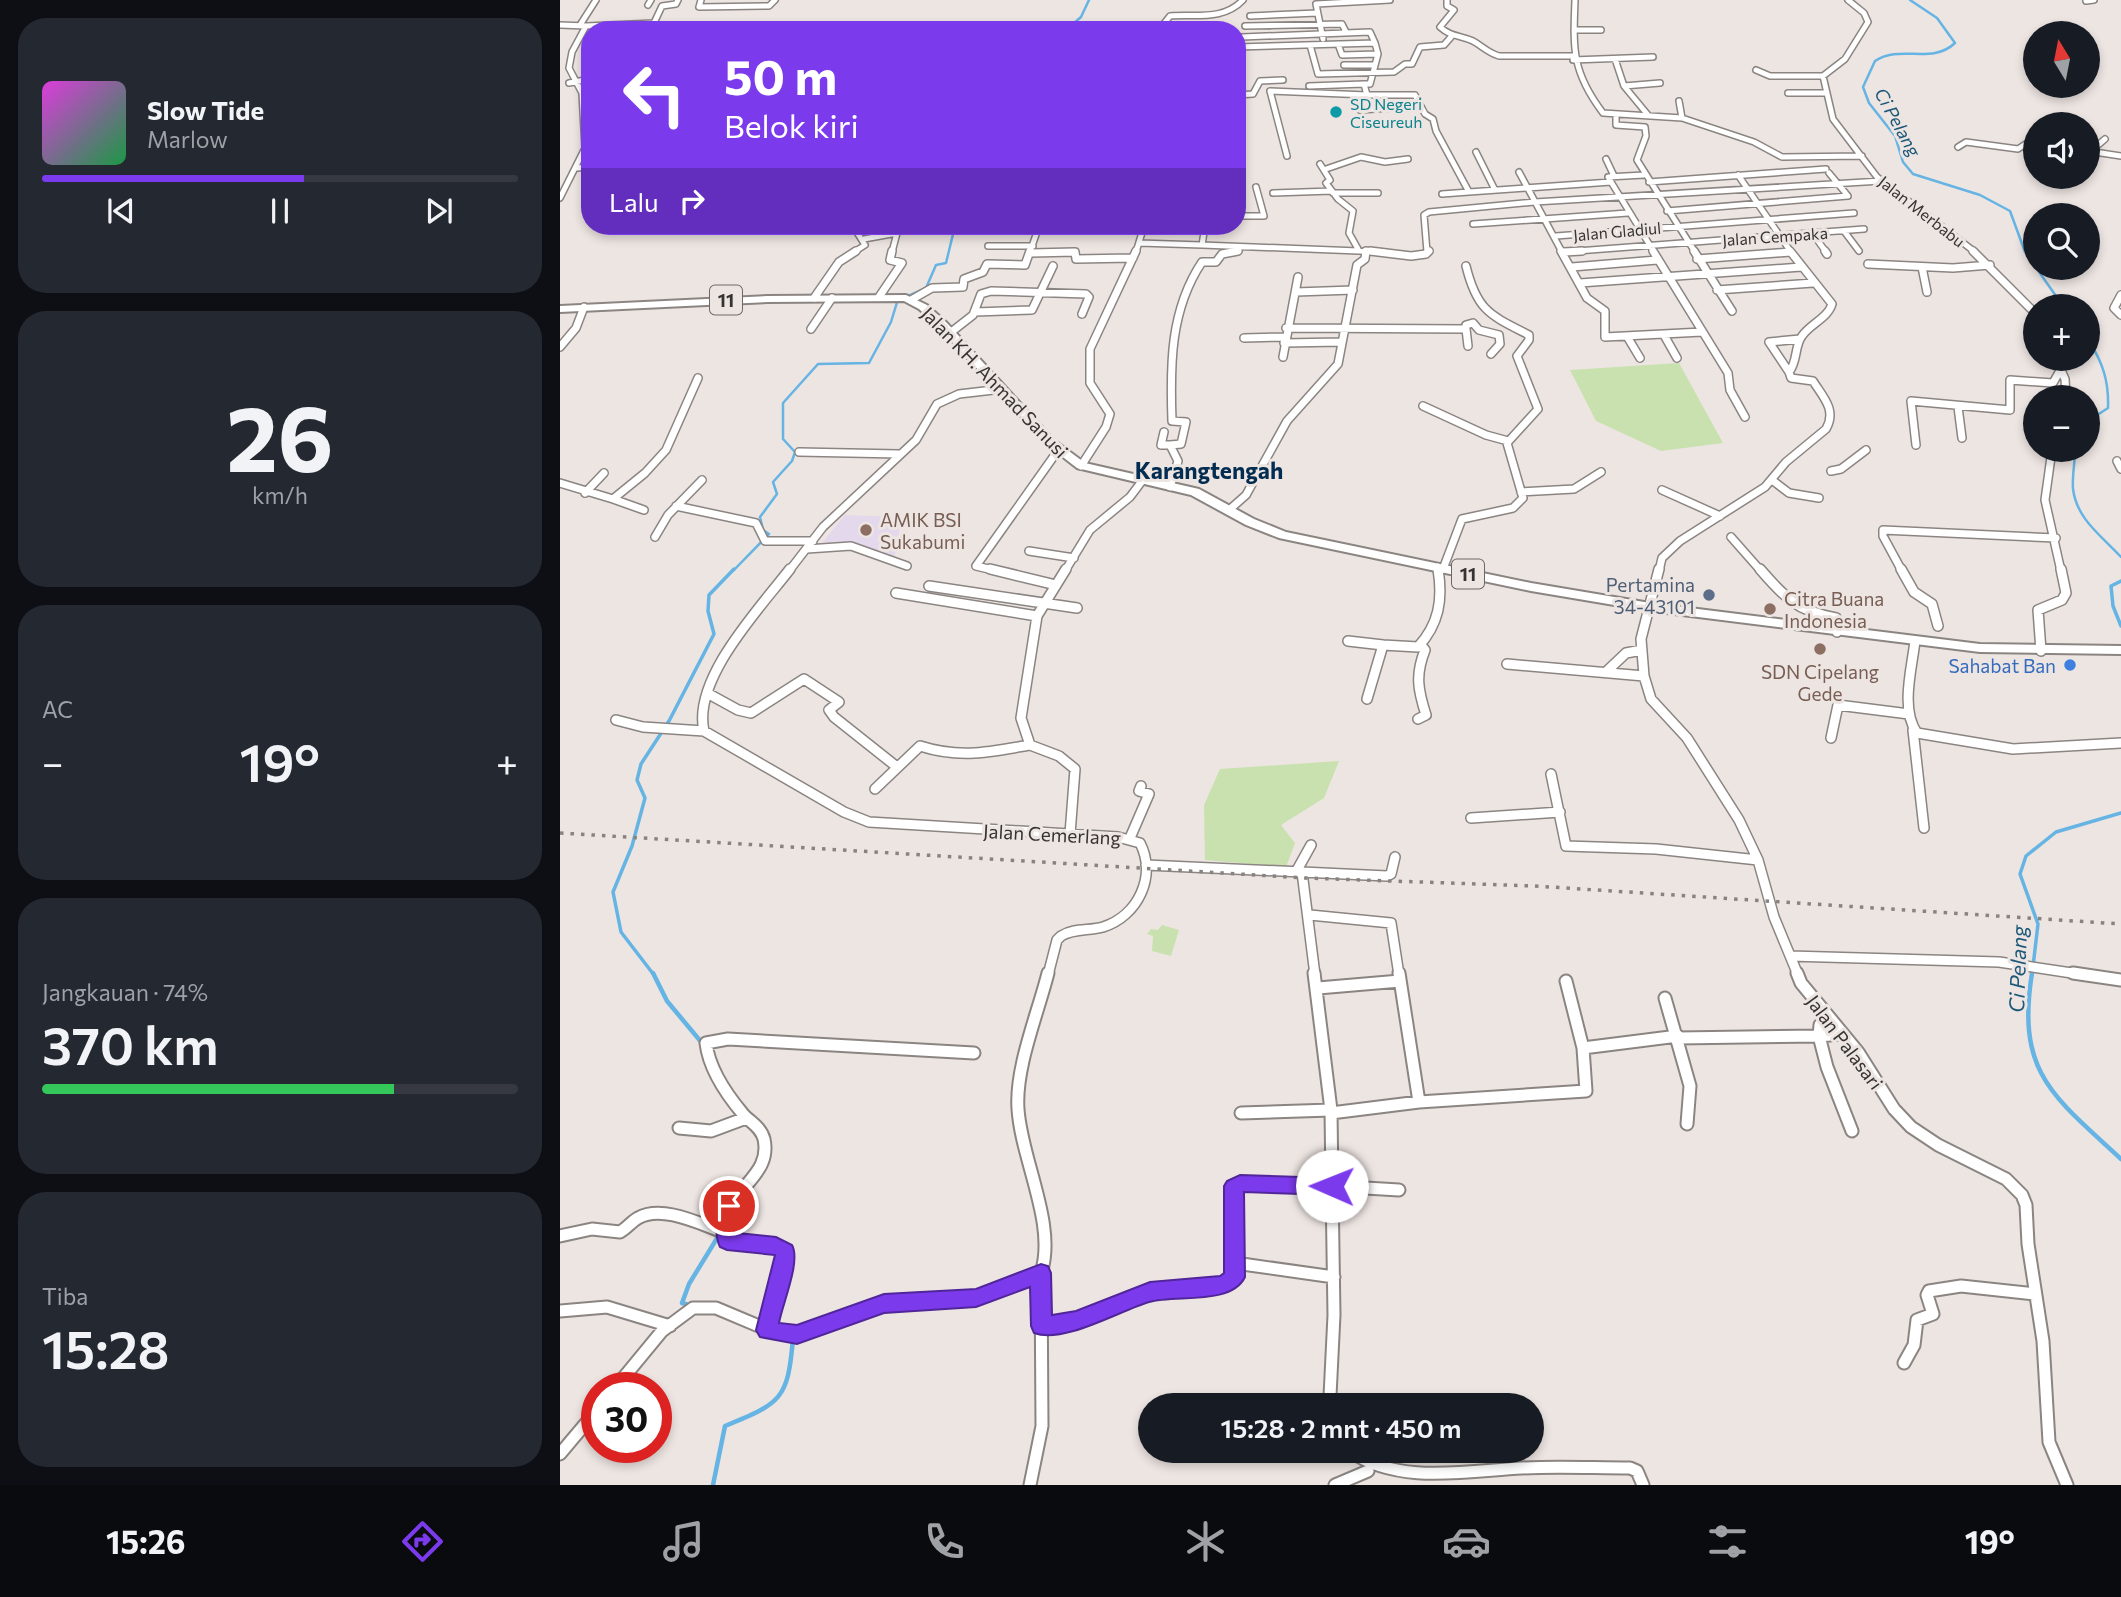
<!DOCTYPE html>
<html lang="id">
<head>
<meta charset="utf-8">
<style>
  body { margin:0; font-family:Commissioner,sans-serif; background:#242831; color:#f1f3f6; height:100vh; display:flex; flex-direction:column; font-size:26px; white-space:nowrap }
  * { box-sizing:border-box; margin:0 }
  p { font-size:23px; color:#9ea1a6 }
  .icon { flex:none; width:38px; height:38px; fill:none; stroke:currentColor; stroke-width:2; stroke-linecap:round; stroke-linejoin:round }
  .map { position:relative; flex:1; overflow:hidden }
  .side { display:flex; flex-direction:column; gap:18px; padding:18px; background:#0d0f14; width:560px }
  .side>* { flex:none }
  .guide { position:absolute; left:21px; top:21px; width:665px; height:214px; border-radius:28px; box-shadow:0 4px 10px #0003; background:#7c3aed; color:#fff; overflow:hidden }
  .needle { width:46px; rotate:350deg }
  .buttons { position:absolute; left:1463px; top:21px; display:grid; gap:14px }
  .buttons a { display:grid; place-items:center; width:77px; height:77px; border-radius:50%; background:#171b24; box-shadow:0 4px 10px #0003; font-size:35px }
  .speed { position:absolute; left:21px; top:1372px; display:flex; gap:14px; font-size:35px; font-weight:700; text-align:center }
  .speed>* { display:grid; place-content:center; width:91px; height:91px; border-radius:50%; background:#171b24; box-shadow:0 4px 10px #0003; line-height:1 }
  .speed .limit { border:10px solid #d22; background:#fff; color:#111 }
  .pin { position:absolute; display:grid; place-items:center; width:60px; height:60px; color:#fff; margin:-30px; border:4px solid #fff; border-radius:50%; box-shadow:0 2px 7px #0007 }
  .me { position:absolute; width:77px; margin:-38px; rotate:271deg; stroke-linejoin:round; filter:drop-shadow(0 0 5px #0008) }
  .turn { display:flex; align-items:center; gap:24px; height:147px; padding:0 28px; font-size:32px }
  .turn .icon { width:91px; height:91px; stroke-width:2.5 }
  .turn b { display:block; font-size:49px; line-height:60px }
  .then { display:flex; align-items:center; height:66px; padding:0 28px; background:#0003; gap:14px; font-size:26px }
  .big { font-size:52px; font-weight:600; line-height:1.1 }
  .side .widget { flex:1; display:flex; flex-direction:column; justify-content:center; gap:10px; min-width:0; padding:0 24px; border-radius:28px; background:#242831 }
  .side .dial { align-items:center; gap:0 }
  .dial b { font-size:91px; line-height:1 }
  .song { display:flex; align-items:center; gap:21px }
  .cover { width:84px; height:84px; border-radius:10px; background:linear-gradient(135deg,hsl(300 70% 55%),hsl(140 70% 35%)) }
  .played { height:7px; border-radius:4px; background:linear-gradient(90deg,#7c3aed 55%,#363941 55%) }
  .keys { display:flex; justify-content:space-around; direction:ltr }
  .heat { display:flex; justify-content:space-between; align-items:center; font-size:38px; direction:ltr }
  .charge { height:10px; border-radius:5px; background:linear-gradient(90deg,#34c759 74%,#363941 0) }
  .trip { position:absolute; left:578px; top:1393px; width:406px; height:70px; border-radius:35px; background:#171b24; box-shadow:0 4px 10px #0003; font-weight:600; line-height:70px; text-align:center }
  .tab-bar { display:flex; height:112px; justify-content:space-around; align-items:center; background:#090b0e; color:#9ea1a6 }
  .tab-bar .icon { width:49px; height:49px }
  .tab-bar .current { color:#7c3aed }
  .tab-bar b { font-size:32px; color:#f1f3f6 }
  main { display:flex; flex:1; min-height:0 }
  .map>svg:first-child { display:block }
  .education { fill:#e4d8ec }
  .green { fill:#c8e1af }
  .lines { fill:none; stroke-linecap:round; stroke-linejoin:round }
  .stream-far2 { stroke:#65b4e4; stroke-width:2.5 }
  .stream-far1 { stroke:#65b4e4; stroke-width:3.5 }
  .stream { stroke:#65b4e4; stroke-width:4.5 }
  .minor-far3-casing { stroke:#8b8582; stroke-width:8 }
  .minor-far2-casing { stroke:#8b8582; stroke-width:10 }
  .minor-far1-casing { stroke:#8b8582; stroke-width:12 }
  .minor-casing { stroke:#8b8582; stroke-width:15 }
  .trunk-casing { stroke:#8b8582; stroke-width:4 }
  .minor-far3 { stroke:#fff; stroke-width:5 }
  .minor-far2 { stroke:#fff; stroke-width:7 }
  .minor-far1 { stroke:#fff; stroke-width:9 }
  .minor { stroke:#fff; stroke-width:11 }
  .trunk { fill:#fff; fill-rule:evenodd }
  .rail { stroke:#888381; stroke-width:3.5; stroke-dasharray:3.5 7; stroke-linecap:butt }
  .route { fill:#7c3aed; stroke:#51269a; stroke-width:2 }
  .culture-dot { fill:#0f9aa8; stroke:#ede5e2; stroke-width:2.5 }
  .education-dot { fill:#8d6e63; stroke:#ede5e2; stroke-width:2.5 }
  .service-dot { fill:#5c6f8a; stroke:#ede5e2; stroke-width:2.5 }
  .shop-dot { fill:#3f7fe0; stroke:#ede5e2; stroke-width:2.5 }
  .labels { text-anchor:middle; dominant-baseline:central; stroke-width:6; stroke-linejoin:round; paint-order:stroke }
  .far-culture-label { font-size:16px; fill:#0d838f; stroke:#ede5e2; text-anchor:start }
  .far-street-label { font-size:16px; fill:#363332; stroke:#ede5e2 }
  .far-water-label { font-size:18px; font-style:italic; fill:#1c5879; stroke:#ede5e2 }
  .shield { fill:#ede5e2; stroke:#6d6867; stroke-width:2 }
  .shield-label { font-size:18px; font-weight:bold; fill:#363332 }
  .street-label { font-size:19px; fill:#363332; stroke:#ede5e2 }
  .education-label { font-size:19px; fill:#785e54; stroke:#ede5e2; text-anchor:start }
  .service-label { font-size:19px; fill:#4e5e75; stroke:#ede5e2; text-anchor:end }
  .shop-label { font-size:19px; fill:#366cbe; stroke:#ede5e2; text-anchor:end }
  .water-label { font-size:21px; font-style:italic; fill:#1c5879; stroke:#ede5e2 }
  .quarter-label { font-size:23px; font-weight:bold; fill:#032c51; stroke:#ede5e2 }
</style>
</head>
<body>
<main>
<section class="side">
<div class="widget">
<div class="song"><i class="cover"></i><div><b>Slow Tide</b><p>Marlow</p></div></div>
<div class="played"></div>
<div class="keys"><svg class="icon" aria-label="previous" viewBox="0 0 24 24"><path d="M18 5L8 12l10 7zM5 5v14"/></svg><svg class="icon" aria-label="pause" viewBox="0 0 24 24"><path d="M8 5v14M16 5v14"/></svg><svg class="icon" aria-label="next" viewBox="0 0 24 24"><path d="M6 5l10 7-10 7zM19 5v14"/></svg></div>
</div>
<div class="widget dial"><b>26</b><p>km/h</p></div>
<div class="widget"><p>AC</p>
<div class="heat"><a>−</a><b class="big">19°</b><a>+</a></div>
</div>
<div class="widget"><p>Jangkauan · 74%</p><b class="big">370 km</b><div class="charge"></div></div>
<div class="widget"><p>Tiba</p><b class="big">15:28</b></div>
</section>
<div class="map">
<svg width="1561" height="1485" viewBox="0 0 1561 1485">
  <rect width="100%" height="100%" fill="#ede5e2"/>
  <path class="education" d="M285,515L342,517L334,559L262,543Z"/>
  <path class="green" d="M1119,363L1163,443L1101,451L1036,421L1010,370Z
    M779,761L764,798L721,825L735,843L726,867L645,860L644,805L660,769Z
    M602,925L619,930L611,956L592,951L593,936L587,934L591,929L598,930Z"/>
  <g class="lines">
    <path class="stream-far2" d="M1350,0L1377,18L1395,43C1372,65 1340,44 1315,61L1303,87L1309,103L1335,136L1343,162L1353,174L1420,195L1450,211L1465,252L1503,306
      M506,30L521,17L529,0
      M346,297L366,288L376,265L386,263L395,226
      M1528,340C1543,362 1549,382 1548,408L1528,421
      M1515,450C1515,463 1512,476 1513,489C1517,520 1542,536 1561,557
      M173,571L209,534L203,530L200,517L217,494L213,482L232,461L235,452L223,439V403L258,364L309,363L331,322L338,299"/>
    <path class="stream-far1" d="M1561,581L1551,586L1553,606L1561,626
      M94,975L61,932L53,892L72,846L85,798L77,780L81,764L109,721L154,634L148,611L149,595L174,569
      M1472,975L1478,924L1460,874L1466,856L1496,832L1561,813"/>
    <path class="stream" d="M93,973L107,1001L142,1043
      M1472,973C1456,1073 1493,1096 1561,1159
      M167,1204L176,1190
      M129,1305L122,1303L129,1284L159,1235
      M153,1485L165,1426C221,1403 228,1400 233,1338"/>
    <g class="minor-far3-casing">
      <path id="minor-far3" d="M141,0L139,7L209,6L215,0
        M887,0V6L894,10L880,27C891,37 900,35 913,41C922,46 928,53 939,56H1013
        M1015,0C1013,50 1012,72 1043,113L1122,118L1194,142L1222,157L1302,156
        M1288,0L1304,13L1308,22L1285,59L1263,76L1273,119L1317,177L1415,252
        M1526,1L1534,0
        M88,5L91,0
        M690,16L757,13
        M0,25L26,26L12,52L9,68L22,93L25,148L0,198
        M20,25L36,0
        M26,26L94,23L102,6L116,4L118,0
        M685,26L782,24L786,32
        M599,30L610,16C636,14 663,21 683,0
        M1014,30H1041
        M682,37L810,32L815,43
        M763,39L756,4L830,0
        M778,44L782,55L818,54
        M750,45L758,74L834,72L845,64H852L860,47L884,45L891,37
        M677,47L815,43L818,54L810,84H804L807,95H855L865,114L873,119L876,131L909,192L1051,182
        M1055,59L1064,86
        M1013,60L1093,57
        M784,65H815
        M1196,70L1210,76H1263
        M9,83L30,79
        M749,86L804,84
        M1228,93H1265
        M677,95L693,94L700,81L723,80
        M1119,101L1122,118
        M800,110L860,106
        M1056,115V125L1085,127L1086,136L1077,160L1135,252
        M1088,115L1064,86L1100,83
        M1398,147L1406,142L1458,149L1467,143H1475
        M1528,151L1561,156
        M916,152L935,190
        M1530,152L1545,139
        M727,156L710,91L807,95
        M1046,159L1054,176
        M760,164L770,180L766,183L778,199L793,211L789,233L798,249
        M17,168L30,167
        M766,169L801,157L825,162L848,159
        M959,172L1002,252
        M1084,175L1048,177L1094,252
        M1178,175L1231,252
        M1089,182L1266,169
        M713,193L772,191
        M773,193H818
        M882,194L909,192
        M1107,211L1288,196L1269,173
        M677,216H704L696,187
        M913,224L1068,213
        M293,226L305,245L294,252
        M645,226L642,245L824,252
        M433,228L479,229
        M479,228L583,230
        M214,229L254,231L294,227
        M1284,231L1299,251
        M1253,234L1266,252
        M996,236L1294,213
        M304,239L337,233L332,252
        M579,243L642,245
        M428,246H473
        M470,252L479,226
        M497,252H515
        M576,252L584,226
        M675,252L679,247
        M867,252L864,215L869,212L975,202L1321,181
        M1004,252L1304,229
        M1225,252H1230"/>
    </g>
    <g class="minor-far2-casing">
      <path id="minor-far2" d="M810,251L851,256L866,254L869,251
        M1001,251L1027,298L1045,311V337L1142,332
        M1093,251L1168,373L1170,390L1185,417
        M1134,251L1172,311
        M1265,251L1267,254
        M1413,251L1475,313
        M1004,252L1022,251
        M471,253L515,252L516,259L573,258
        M1137,259L1230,252
        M1308,264L1393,268L1430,265
        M1012,267L1097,260
        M1362,267L1367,292
        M1020,283L1241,267
        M1157,290L1253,283
        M736,292L793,290
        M1561,295L1554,308L1561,315
        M319,297L342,263L330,260L332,251
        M254,298L279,262L296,251
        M351,300L372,288L403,287L404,279L423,272L427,264L465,265L470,251
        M415,312L472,310L493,266
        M726,328L906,329L908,346
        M251,329L272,298
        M906,329V325L913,323L919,330L939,335L940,344L931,354
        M390,333L413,315L421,294L431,291L526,294L529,297L522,314
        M1104,335L1117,358
        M684,338L724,337
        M1068,338L1080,358
        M724,343L781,342
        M0,347L16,328L24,307
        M723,357L738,277
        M1496,359L1505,379L1506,397
        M1229,372L1209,342L1240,339
        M863,406L926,435L948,441
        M1398,407L1402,438
        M604,432L601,445H610L618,461L610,487
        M610,445L621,444L626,422L612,421C610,365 610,310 642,262H656L662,254L678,251
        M1356,445L1351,401L1450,410V380L1493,383L1502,367
        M1492,450L1485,500L1501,571
        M239,452L339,454
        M1557,461L1561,469
        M521,466L546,427L550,414L530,383V349L576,251
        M1271,471L1281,469L1306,450
        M1212,480L1229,493L1259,498
        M0,483L53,499L85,473L106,450L138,378
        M1102,490L1160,516
        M961,492L1014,489L1041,472
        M25,493L44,473
        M53,499L84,510
        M116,506L196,523L205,541H253
        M669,510L686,495L727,421L778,364L797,265L805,259L806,251
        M95,537L108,515L142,480
        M1171,537L1201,571
        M247,549L291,546L347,566
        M469,551L514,558
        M878,567L879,571
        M883,569L902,519L953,508L963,498L947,443L978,409L957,356L969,340V335C930,315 917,311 906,266
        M229,571L263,527L356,440L377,404L399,394L442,389
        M437,571L416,566L499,449
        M505,571L530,530L570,497L582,481
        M1099,571L1102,558L1120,541L1205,487L1226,462L1266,429C1277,410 1263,397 1253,381L1231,378L1229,372C1238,361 1234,347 1242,336C1250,324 1268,318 1272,304L1230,251
        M1342,571L1323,536V530L1496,538"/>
    </g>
    <g class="minor-far1-casing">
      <path id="minor-far1" d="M230,569C200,608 132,679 144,731L284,812L309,822L558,837L580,843C597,876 578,916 543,927C529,931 514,928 501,936L497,940L488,975
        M430,569L496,585
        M506,569L477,616L461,718L470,745L499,756L515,769L510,834
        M1099,569L1081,639L1084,676L1091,699L1127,738L1179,820L1198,860L1214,917L1238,975
        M1200,569C1225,598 1237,611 1276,618L1277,632
        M1341,569L1354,592L1372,604L1378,626
        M369,586L517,608
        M336,593L477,616
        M788,641L823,645
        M1355,641C1352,668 1340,709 1357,733L1453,749L1561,743
        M1481,651L1478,610L1502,600L1506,593L1501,569
        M947,664L1084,676
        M1047,671L1066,653L1082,650
        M147,693L178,710L191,713L244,679L279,702L269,710L274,717L337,767
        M807,699L823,645L858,647C879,624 883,600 878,569
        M858,719L866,715C858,690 855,675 865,650L861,645
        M56,720L83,727L144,731
        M1353,730L1364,828
        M1271,738L1278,705L1349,714
        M991,774L1006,846L1096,849L1198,860
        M315,789L360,746C401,759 429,752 470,745
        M911,818L1000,812
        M570,838L589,794L579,791L581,786
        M586,865L742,872L755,975
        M736,872L751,845
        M742,872L827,876L831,874L835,857
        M750,915L831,923L839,975
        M1230,956L1439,962L1525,975"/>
    </g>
    <g class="minor-casing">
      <path id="minor" d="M839,973L859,1102
        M1237,973L1241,983L1298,1052L1334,1109L1351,1127L1378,1145L1446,1179L1462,1195L1466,1205L1468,1244L1483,1341L1489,1442L1507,1485
        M1513,973L1561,980
        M758,988L840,981
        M1105,998L1130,1086L1127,1124
        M1281,1034L1259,1036L1267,1067L1292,1131
        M1118,1038L1259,1036L1260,1025L1268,1016
        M1023,1048L1118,1036
        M681,1113L771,1110
        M771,1113L859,1102L1026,1091L1023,1048L1006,981
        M119,1128L151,1131L186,1118
        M0,1236L32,1229L60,1232C67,1228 71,1222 78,1218C103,1204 142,1225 166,1233
        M675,1263L774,1277
        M0,1311L47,1307L110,1326
        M482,1326L517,1320L590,1292L664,1285L672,1281L675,1185L772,1186L771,1110L754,973
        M207,1330L225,1263V1251L216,1246L167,1241C166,1230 165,1219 170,1209C181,1183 211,1171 204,1139C201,1127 190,1122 183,1114C167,1095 149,1069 146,1043L168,1039L414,1053
        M1344,1363L1354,1345L1357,1320L1373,1314L1367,1295L1369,1291L1401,1286L1475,1294
        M55,1388L102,1331L133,1308H156L213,1332L235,1335L320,1305L425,1296L481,1273C497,1225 461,1159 458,1109C455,1068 478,1013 488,973
        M780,1405L774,1404L770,1396L774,1315L772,1186L839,1190
        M790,1451C838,1485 906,1471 962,1468C998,1466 1034,1468 1070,1468L1077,1471L1083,1485
        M0,1454L37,1410
        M470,1485L482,1426L481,1273
        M775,1485L808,1471"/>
    </g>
    <g class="trunk-casing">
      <path id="trunk" d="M346,295L367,305L387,323L494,440L525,463L639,489L694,519L726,532L971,583L1090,603L1420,644L1561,646V654L1420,652L1090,611L971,591L719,538L686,525L631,495L517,468L486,444L379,327L359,309L344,301L208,302L0,312V306L208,296Z"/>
    </g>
    <use href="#minor-far3" class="minor-far3"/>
    <use href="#minor-far2" class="minor-far2"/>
    <use href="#minor-far1" class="minor-far1"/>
    <use href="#minor" class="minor"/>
    <use href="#trunk" class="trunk"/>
    <path class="rail" d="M0,833L745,878L975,886L1561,924"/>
  </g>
  <path class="route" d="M680,1175L772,1178L779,1181L782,1186L779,1192L772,1195L684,1192L685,1277C671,1306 615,1294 589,1302C559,1311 504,1344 474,1333L471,1326L470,1287L416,1307L324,1313L237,1344L200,1337L196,1330L215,1255L167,1250L160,1247C154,1235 156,1211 162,1200L169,1197L176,1200L179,1206L178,1233L216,1237L232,1245C241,1261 223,1302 219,1323L237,1325L324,1294L416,1289L481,1264L488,1266L491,1273L492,1315L516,1311L590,1282L660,1276L664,1273V1186L667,1181Z"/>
  <circle class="culture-dot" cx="776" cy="112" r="7"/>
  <g class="education-dot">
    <circle cx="306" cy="530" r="7"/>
    <circle cx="1210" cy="609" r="7"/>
    <circle cx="1260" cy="649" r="7"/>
  </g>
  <circle class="service-dot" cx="1149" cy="595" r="7"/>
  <circle class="shop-dot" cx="1510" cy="665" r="7"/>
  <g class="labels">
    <g class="far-culture-label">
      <text x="790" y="103">SD Negeri<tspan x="790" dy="18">Ciseureuh</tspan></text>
    </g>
    <g class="far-street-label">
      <text transform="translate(1362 211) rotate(38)">Jalan Merbabu</text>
      <text transform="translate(1057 231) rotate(-5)">Jalan Gladiul</text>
      <text transform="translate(1215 236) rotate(-4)">Jalan Cempaka</text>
    </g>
    <g class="far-water-label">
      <text transform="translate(1338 122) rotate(61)">Ci Pelang</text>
    </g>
    <g class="shield">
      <rect x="150" y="285.5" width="32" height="29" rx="5"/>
      <rect x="892" y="559.5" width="32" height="29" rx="5"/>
    </g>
    <g class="shield-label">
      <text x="166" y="300">11</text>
      <text x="908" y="574">11</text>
    </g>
    <g class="street-label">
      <text transform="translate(435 382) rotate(46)">Jalan KH. Ahmad Sanusi</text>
      <text transform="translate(492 834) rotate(3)">Jalan Cemerlang</text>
      <text transform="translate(1285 1042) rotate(53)">Jalan Palasari</text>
    </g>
    <g class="education-label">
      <text x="320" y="519">AMIK BSI<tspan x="320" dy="22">Sukabumi</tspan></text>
      <text x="1224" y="598">Citra Buana<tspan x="1224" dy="22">Indonesia</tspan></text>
      <text x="1260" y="671" text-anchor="middle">SDN Cipelang<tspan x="1260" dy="22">Gede</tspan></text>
    </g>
    <g class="service-label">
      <text x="1135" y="584">Pertamina<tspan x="1135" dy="22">34-43101</tspan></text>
    </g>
    <g class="shop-label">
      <text x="1496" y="665">Sahabat Ban</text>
    </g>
    <g class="water-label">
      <text transform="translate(1457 969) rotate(-88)">Ci Pelang</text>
    </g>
    <g class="quarter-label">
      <text x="649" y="470">Karangtengah</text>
    </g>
  </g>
</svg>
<div class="buttons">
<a><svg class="needle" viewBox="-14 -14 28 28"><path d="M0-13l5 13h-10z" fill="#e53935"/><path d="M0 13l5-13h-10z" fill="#9ea1a6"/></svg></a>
<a><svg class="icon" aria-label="sound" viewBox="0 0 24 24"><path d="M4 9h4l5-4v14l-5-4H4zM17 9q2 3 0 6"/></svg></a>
<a><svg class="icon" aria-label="search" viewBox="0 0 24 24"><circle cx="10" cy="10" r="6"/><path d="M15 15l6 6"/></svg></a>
<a>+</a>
<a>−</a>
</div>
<div class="speed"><div class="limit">30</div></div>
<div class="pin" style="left:169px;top:1206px;background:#d93025"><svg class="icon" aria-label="arrive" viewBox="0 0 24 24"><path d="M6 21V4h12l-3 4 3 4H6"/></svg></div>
<svg class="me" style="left:772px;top:1186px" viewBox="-20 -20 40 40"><circle r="19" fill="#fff"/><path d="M0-13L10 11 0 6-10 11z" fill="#7c3aed"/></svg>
<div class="trip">15:28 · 2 mnt · 450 m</div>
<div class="guide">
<div class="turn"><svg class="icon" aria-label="left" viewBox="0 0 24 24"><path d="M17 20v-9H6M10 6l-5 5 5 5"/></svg><div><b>50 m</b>Belok kiri</div></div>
<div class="then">Lalu<svg class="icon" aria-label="right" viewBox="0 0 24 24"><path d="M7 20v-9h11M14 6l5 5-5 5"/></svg></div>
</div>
</div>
</main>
<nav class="tab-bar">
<b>15:26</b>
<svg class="icon current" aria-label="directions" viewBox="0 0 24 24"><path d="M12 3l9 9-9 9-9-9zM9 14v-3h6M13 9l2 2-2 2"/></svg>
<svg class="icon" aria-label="music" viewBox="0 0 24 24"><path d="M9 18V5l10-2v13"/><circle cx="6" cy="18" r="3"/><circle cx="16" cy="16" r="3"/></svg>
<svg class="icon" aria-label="phone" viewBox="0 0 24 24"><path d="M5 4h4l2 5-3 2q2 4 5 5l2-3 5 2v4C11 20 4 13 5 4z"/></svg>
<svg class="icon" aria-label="climate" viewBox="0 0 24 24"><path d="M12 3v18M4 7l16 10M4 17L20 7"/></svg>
<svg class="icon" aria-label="car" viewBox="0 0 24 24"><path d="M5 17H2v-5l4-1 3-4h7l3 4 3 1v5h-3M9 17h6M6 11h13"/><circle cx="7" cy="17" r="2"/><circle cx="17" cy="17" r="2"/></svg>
<svg class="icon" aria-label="filters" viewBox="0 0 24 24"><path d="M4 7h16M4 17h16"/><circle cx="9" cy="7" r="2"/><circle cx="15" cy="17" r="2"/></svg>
<b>19°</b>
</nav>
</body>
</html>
